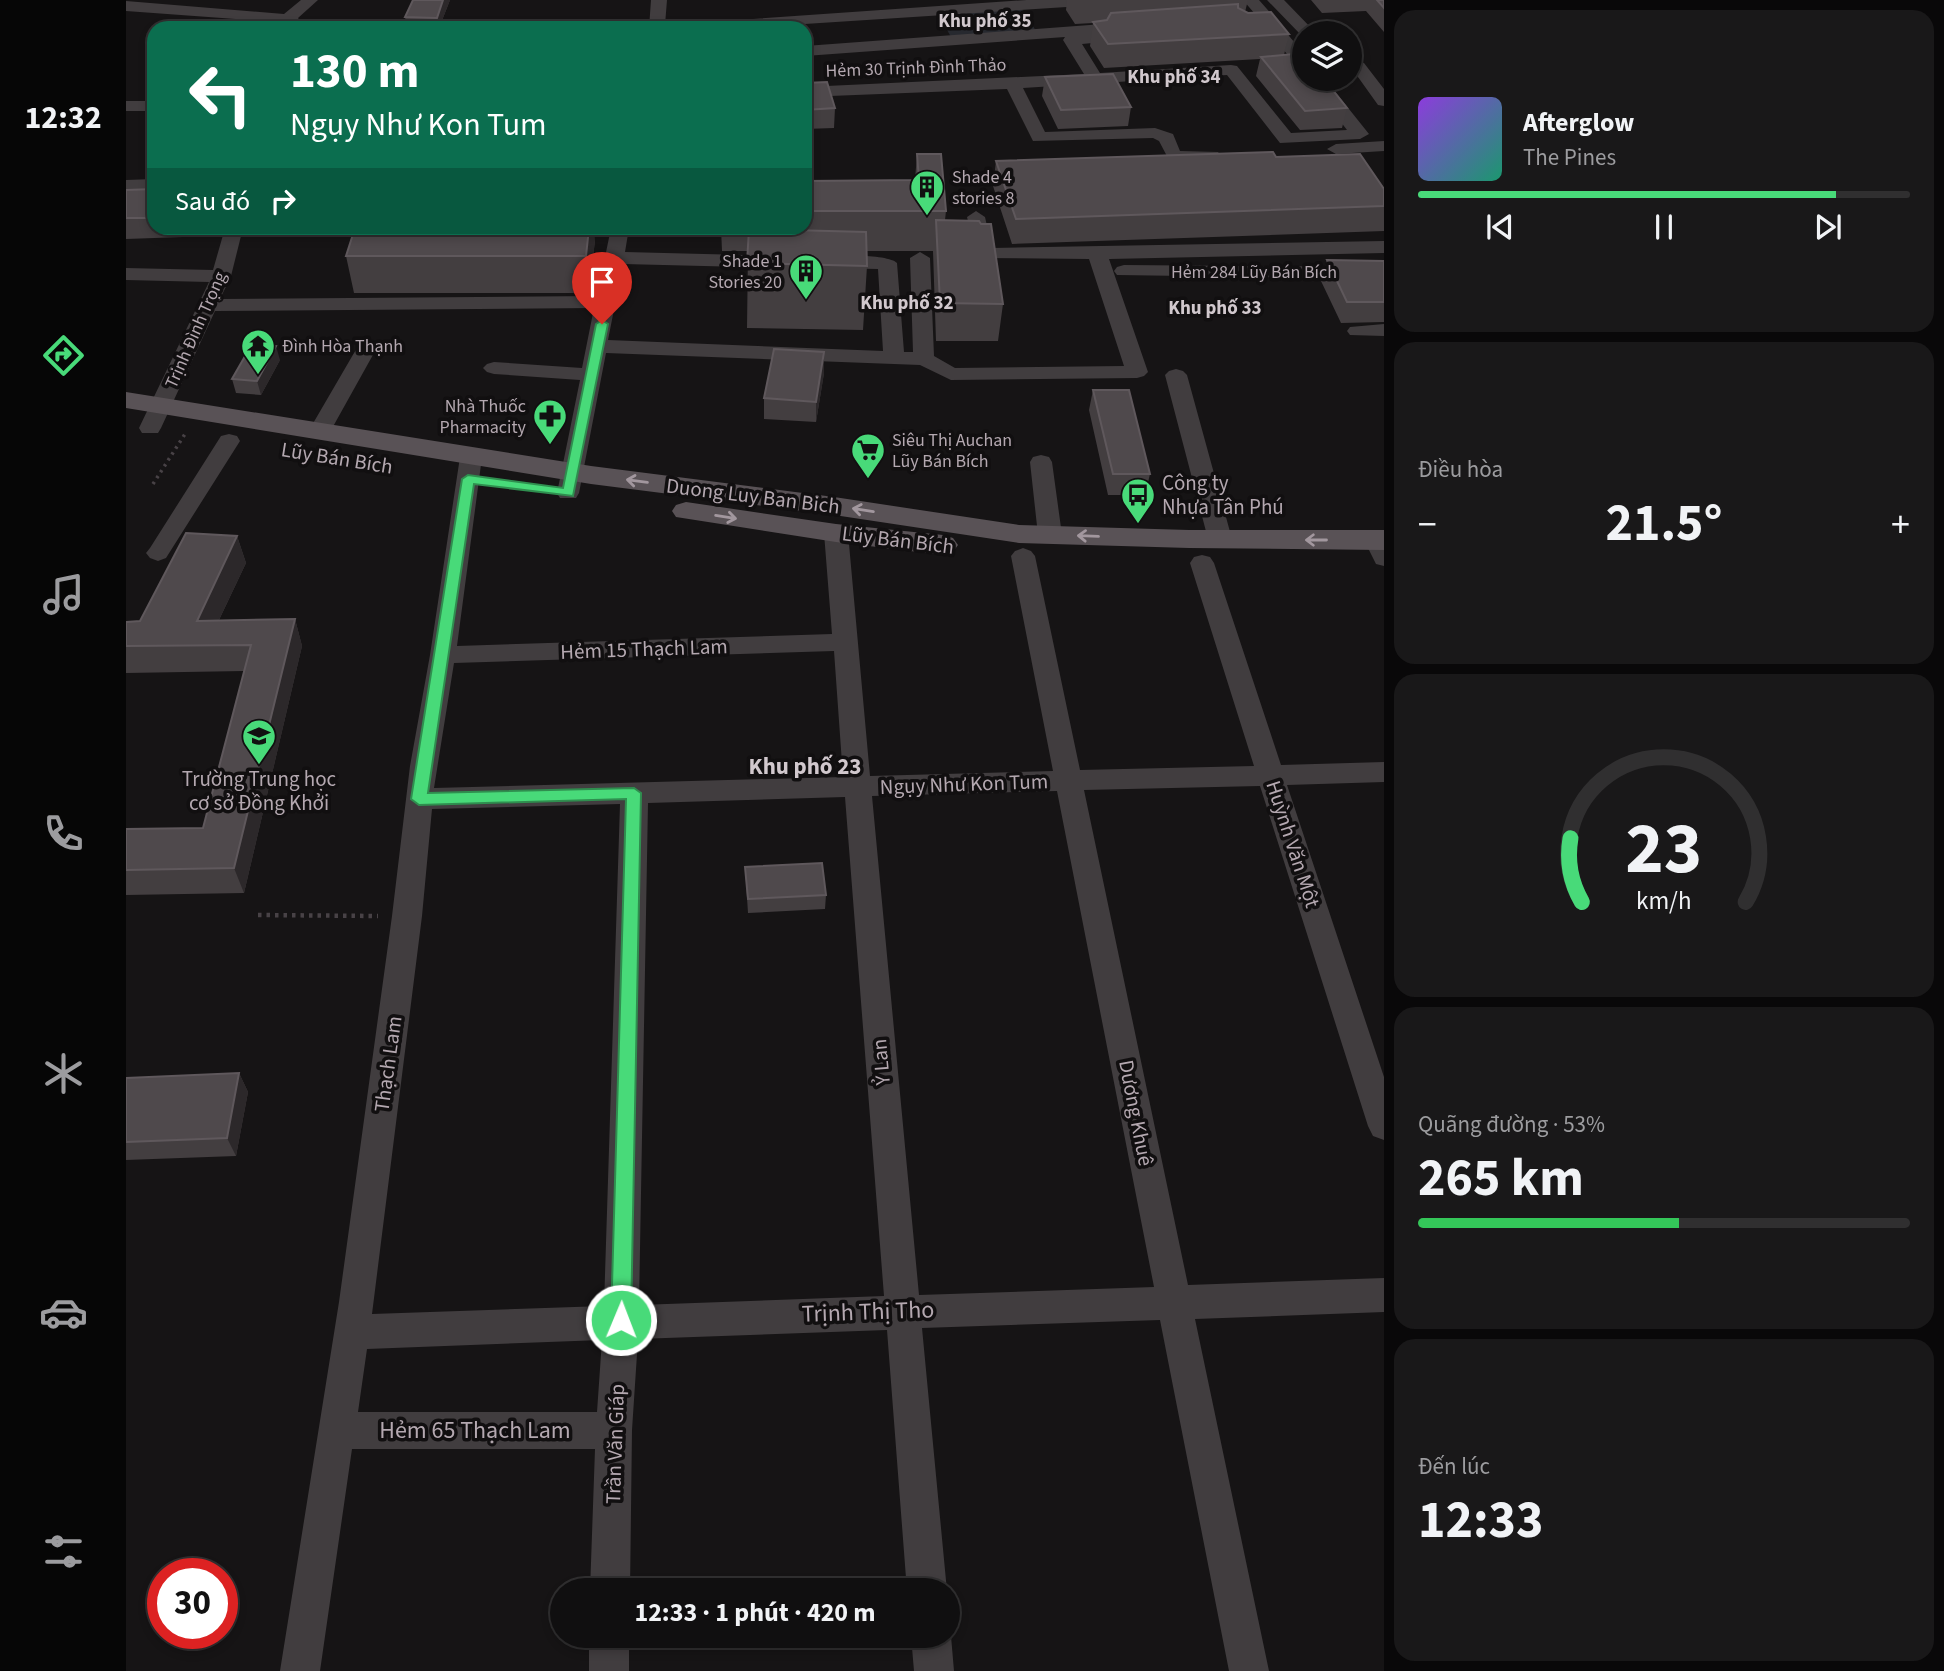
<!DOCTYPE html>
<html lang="vi">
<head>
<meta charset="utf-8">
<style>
  body { margin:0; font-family:"Source Sans 3",sans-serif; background:#191819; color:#f1f3f6; height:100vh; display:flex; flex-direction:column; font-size:26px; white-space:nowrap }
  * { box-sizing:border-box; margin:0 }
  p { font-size:23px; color:#9c9c9f }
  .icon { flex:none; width:38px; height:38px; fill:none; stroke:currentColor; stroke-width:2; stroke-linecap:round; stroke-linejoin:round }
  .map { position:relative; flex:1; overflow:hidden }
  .drawer { display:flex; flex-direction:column; gap:10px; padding:10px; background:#090809; width:560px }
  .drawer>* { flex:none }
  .hud { position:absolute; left:21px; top:21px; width:665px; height:214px; border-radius:21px; box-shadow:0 4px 10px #0003,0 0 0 2px #302f30; background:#0b6e4f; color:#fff; overflow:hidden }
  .controls { position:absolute; left:1166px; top:21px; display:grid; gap:14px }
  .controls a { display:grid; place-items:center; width:70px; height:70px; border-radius:50%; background:#100f10; box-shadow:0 4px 10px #0003,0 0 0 2px #302f30; font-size:35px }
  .speed { position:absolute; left:21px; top:1558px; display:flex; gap:14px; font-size:35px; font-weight:700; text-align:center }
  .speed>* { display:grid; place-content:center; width:91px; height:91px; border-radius:50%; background:#100f10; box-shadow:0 4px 10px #0003,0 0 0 2px #302f30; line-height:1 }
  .speed .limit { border:10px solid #d22; background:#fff; color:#111 }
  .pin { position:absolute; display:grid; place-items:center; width:60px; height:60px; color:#fff; margin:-72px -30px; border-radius:50% 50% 50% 0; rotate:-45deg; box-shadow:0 0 7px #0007 }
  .pin .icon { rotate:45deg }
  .me { position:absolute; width:77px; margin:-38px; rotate:1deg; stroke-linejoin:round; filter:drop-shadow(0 0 5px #0008) }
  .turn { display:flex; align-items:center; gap:24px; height:147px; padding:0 28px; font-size:32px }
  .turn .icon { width:91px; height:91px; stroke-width:2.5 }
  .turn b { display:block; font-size:49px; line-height:60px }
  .then { display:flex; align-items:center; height:66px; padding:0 28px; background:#0003; gap:14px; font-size:26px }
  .big { font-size:52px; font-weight:700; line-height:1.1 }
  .drawer .card { flex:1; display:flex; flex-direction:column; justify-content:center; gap:10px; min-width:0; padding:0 24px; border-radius:21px; background:#191819 }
  .drawer .dial { align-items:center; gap:0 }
  .dial svg { height:182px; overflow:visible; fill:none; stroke:#302f30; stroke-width:7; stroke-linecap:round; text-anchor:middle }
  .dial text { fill:#f1f3f6; stroke:none }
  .song { display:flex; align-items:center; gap:21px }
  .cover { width:84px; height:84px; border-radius:10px; background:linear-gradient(135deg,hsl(270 70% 55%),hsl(160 70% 35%)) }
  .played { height:7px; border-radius:4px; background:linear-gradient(90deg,#48da79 85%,#302f30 85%) }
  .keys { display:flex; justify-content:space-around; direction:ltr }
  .heat { display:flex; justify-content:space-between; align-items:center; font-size:38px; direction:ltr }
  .charge { height:10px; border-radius:5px; background:linear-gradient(90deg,#34c759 53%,#302f30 0) }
  .trip { position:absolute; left:424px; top:1578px; width:410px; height:70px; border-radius:35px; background:#100f10; box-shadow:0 4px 10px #0003,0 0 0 2px #302f30; font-weight:700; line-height:70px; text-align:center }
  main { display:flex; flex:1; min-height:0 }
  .tab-bar { display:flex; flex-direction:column; width:126px; justify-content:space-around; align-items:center; background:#060606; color:#9c9c9f }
  .tab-bar .icon { width:49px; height:49px }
  .tab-bar .current { color:#48da79 }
  .tab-bar b { font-size:32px; color:#f1f3f6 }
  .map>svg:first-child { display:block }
  .green { fill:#27292f }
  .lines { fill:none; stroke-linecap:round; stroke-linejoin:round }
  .path-far1 { stroke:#484246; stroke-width:3.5; stroke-dasharray:2.5 4.5; stroke-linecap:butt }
  .path { stroke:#484246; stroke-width:4.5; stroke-dasharray:3.5 5; stroke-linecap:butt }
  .minor { fill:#413d3f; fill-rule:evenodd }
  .major { fill:#595256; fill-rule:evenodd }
  .wall { fill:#433e40 }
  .shaded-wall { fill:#2c282a }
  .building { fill:#4f494c; stroke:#5f585c; stroke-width:2 }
  .oneway { stroke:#a2979e }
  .route { fill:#48da79; stroke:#2f8e4f; stroke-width:2 }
  .labels { text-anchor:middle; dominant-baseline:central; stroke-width:7; stroke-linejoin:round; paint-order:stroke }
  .far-street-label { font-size:18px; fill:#b4a8b0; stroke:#110f10 }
  .far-poi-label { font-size:18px; fill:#b4a8b0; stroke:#110f10; text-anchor:start }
  .far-neighbourhood-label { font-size:19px; font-weight:bold; fill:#d1c8cd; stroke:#110f10 }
  .street-label { font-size:21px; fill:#b4a8b0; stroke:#110f10 }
  .poi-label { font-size:21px; fill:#b4a8b0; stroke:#110f10; text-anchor:start }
  .neighbourhood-label { font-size:23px; font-weight:bold; fill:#d1c8cd; stroke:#110f10 }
  .near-street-label { font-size:24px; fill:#b4a8b0; stroke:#110f10 }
</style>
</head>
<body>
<main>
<nav class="tab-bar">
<b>12:32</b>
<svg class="icon current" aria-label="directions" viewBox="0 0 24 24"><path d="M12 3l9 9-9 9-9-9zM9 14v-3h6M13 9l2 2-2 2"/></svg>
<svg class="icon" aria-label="music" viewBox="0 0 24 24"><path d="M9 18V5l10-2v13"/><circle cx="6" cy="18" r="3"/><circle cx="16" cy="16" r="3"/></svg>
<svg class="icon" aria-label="phone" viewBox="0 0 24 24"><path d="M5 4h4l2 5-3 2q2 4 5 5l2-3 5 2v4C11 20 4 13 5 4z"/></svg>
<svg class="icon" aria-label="climate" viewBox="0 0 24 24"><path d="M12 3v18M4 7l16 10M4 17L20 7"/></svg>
<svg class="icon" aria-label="car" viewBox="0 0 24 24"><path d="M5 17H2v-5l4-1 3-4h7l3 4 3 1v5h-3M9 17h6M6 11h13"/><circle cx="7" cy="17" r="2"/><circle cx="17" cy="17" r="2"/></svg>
<svg class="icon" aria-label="filters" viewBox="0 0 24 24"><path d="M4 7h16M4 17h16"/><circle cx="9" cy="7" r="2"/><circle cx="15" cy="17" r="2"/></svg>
</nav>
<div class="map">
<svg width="1258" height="1671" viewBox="0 0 1258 1671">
  <rect width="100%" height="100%" fill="#161415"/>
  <path class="green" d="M895,7L910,31L825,37L812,14Z"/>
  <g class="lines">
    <path class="path-far1" d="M27,484L59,434"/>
    <path class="path" d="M132,915L252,916"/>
    <path class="minor" d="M175,0H192L172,18L179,28H163L151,22L0,11V1L158,14Z
      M525,0H541L539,25L901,0H980L972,5L618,28H523Z
      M1117,0H1133L1149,18L1141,23H1105L1103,20L1105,17L1129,14Z
      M1141,0H1158L1190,33H1178L1176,36Z
      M1004,22L1010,24L1012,27L1010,30L971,34L979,39L977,42L956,44L974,73L1105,65L1111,66L1165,133L1221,130L1182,79H1199L1243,134L1234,139L1154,143L1101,75L897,88L919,132L1029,128L1047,134L1054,151L1092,152L1095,156L1086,161L1043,160L1033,141L1027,138L907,141L881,89L679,97V87L958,74L937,40L939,37L679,56V46Z
      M1148,23L1154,25L1178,54V65L1169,64L1144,33L1130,34L1122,29L1130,24Z
      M1223,60L1238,63L1258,89V106L1252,105L1227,70H1223Z
      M0,101H28V111H0Z
      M1258,141V151L1210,154L1201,149L1210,144Z
      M28,179V189L0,190V180Z
      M850,211L859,217L866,248L1258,241V253L983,259L1022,372L1018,376L1011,378L825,380L794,365L480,353L453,493L450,498H434L431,493L454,380L368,374L361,372L357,368L361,364L368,362L456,368L468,308L89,311L35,428L32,433H16L13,428L83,282L0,280V268L87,270L99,228H117L105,276L94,299L471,296L485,228H503L499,252L657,256L667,262L657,268L497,264L482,340L757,351L752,269L705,268L695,262C703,253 763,254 771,263L778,352H787L784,258L794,252L804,258L808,356L829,368L998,366L963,259L851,258L841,217Z
      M998,265L1258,267V279L991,275L988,271L991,267Z
      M1258,324V336L1224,335L1221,331L1224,327Z
      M238,347L245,349L248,353L204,432L201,437H185L182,432L228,353L231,349Z
      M1050,369L1057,371L1061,375L1106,539L1102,544L1094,547L1086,544L1082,539L1039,375L1043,371Z
      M103,434L111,436L114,441L40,558L32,561L24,558L20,553L24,548L95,436Z
      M345,450L353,452L356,457L331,646L706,634L698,533L702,528L710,525L718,528L722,533L744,776L927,771L885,556L889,551L897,548L905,551L909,556L954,770L1128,766L1064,563L1068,557L1076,555L1084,557L1088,563L1155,765L1258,762V782L1161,785L1258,1077V1140L1247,1136L1242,1126L1134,786L958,790L1062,1285L1258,1278V1312L1069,1319L1143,1671H1103L1034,1320L796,1328L821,1591H781L761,1330L512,1339L506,1430L504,1591H464L469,1449H226L194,1671H154L213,1302L266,916L284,766L304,655L334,457L337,452ZM708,651L717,777L308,788L328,663ZM931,791L1028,1287L793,1295L746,796ZM719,797L758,1296L513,1305L522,803ZM494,804L478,1306L246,1314L296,916L306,809ZM476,1340L471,1412H232L241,1349Z
      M915,455L923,457L926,462L936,535L932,540L924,543L916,540L912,535L904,462L907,457Z
      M1250,532L1258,535V566L1250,564L1238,540L1242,535Z
      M821,1626L825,1636L828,1671H788L785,1636H821Z
      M463,1636H503V1671H463Z"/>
    <path class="major" d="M0,392L465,466L708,497L893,525L1063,530H1258V550L1063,548L893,543L708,515L465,484L0,408Z
      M560,502L710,524L817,535L827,538L832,545L827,552L817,555L710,542L550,517L546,511L550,505Z"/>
  </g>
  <path class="wall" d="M324,0L313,28H281L279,17Z
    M941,0H1122L1119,12L1163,34L1158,55L1221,108L1216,128L1174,130L1130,76L1134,59L978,68L964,46L967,23L949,24L940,10Z
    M1185,0H1258V32L1240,11L1196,13Z
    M919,77L1005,107L1002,126L932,129L916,96Z
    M679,83L709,108L708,128L679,129Z
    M791,154L820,211L819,220L877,304L872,341H810L807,251H740L741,266L737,330L621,328L622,251H596L595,228H679V181L789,180Z
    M1150,157L1258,189V231L886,244L867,186L870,161Z
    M28,189V228H60L57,237L0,239V190Z
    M469,240L463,293H228L220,256Z
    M1201,260L1258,261V322L1215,323L1195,281Z
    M698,352V373L690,422L638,419V398Z
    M154,360L135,395L110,393L106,379Z
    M967,390L1024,474L1019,495H982L963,410Z
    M111,536L120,563L93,620L169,619L176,646L118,893L0,895V829L77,828L118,671L0,673V622L14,621Z
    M619,867L700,895L699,909L622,913Z
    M113,1073L122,1092L110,1156L0,1160V1078Z"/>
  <path class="shaded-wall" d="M317,0H324L313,28H312L311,18Z
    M54,228H60L57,237Z
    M463,228H468L469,240L463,293L460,256Z
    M150,346L154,360L135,395L131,381Z
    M698,352V373L690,422V402Z
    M111,536L120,563L81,645L71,621Z
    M169,619L176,646L118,893L108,868Z
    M113,1073L122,1092L110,1156L101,1138Z"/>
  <path class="building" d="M287,0H317L311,18L279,17Z
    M1251,0H1258V8Z
    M1112,4V8L1122,13L1145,12L1163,34L982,44L967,22L981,20L985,13Z
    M1178,53V79H1198L1221,108L1179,111L1135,57Z
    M987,74L1005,107L935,110L919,77Z
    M701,82L709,108L679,110V83Z
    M1147,152L1150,157L1234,154L1258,189V206L890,219L870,161Z
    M791,154H815L820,211H679V181L793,180Z
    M28,189V218H0V190Z
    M810,220L853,221L855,224H865L877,304L814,303Z
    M229,228H463L460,256H220Z
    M623,229L740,232L741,266L621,263Z
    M1201,260L1258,261V302H1221Z
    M126,344L150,346L131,381L106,379Z
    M648,349L698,352L690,402L638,398Z
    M967,390H1003L1024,474H987Z
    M60,533L111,536L71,621L169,619L108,868L0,870V829L77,828L125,645L0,646V622L14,621Z
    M696,863L700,895L622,899L619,867Z
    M113,1073L101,1138L0,1142V1078Z"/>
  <defs><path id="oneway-shaft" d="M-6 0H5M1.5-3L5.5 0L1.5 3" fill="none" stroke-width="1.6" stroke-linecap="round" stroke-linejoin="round" transform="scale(1.75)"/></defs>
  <g class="oneway">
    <use href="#oneway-shaft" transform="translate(511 481) rotate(-173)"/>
    <use href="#oneway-shaft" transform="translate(737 510) rotate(-171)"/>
    <use href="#oneway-shaft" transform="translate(600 517) rotate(9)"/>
    <use href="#oneway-shaft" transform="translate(962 536) rotate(-178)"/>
    <use href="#oneway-shaft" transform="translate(1190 540) rotate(-180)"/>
  </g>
  <path class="route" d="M476,320L482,324L447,496L348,484L302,793L508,788L515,793L505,1320L502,1327L495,1330L488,1327L485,1320L500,799L293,805L285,799L336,479L342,475L437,488L470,324Z"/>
  <defs>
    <g id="building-pin" transform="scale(1.75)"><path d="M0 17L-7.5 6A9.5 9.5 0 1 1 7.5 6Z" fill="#48da79" stroke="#110f10"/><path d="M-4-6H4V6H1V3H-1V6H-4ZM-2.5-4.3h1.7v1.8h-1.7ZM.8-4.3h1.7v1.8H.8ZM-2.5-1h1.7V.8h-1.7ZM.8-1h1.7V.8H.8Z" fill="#111"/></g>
    <g id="temple-pin" transform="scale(1.75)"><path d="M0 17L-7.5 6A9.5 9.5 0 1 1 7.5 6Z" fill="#48da79" stroke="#110f10"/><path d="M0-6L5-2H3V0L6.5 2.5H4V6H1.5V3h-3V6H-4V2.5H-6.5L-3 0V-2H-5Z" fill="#111"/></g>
    <g id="pharmacy-pin" transform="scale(1.75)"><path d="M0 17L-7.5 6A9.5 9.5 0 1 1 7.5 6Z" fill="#48da79" stroke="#110f10"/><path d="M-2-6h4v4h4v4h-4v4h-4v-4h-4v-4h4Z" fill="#111"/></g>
    <g id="supermarket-pin" transform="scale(1.75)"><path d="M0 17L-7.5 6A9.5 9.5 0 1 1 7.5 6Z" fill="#48da79" stroke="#110f10"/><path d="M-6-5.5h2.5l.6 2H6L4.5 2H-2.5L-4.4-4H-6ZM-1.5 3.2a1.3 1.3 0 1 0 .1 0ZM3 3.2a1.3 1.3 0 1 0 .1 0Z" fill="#111"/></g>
    <g id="bus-pin" transform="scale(1.75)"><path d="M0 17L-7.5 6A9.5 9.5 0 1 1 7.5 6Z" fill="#48da79" stroke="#110f10"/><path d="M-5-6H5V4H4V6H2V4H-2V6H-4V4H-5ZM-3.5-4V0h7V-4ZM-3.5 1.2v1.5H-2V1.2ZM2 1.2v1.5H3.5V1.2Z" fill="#111"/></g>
    <g id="school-pin" transform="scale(1.75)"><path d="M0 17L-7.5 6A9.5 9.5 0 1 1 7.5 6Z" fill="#48da79" stroke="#110f10"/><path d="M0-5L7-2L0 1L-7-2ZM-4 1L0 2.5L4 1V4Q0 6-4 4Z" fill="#111"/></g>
  </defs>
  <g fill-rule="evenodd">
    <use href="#building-pin" x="801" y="187"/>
    <use href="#building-pin" x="680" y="271"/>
    <use href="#temple-pin" x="132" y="346"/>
    <use href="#pharmacy-pin" x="424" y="416"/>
    <use href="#supermarket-pin" x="742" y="450"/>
    <use href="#bus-pin" x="1012" y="495"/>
    <use href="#school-pin" x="133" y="736"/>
  </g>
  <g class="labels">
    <g class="far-street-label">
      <text transform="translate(790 68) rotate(-2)">Hẻm 30 Trịnh Đình Thảo</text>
      <text x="1128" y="272">Hẻm 284 Lũy Bán Bích</text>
      <text transform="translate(70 330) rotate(-66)">Trịnh Đình Trọng</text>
    </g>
    <g class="far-poi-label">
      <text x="826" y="177">Shade 4<tspan x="826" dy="21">stories 8</tspan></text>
      <text x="656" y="261" text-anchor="end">Shade 1<tspan x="656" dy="21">Stories 20</tspan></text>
      <text x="156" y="346">Đình Hòa Thạnh</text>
      <text x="400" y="406" text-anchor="end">Nhà Thuốc<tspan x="400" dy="21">Pharmacity</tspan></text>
      <text x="766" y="440">Siêu Thị Auchan<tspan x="766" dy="21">Lũy Bán Bích</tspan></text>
    </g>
    <g class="far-neighbourhood-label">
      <text x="859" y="21">Khu phố 35</text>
      <text x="1048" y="77">Khu phố 34</text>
      <text x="781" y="303">Khu phố 32</text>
      <text x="1089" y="308">Khu phố 33</text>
    </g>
    <g class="street-label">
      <text transform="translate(211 458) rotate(9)">Lũy Bán Bích</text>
      <text transform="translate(627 496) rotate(7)">Duong Luy Ban Bich</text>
      <text transform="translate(772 540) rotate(7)">Lũy Bán Bích</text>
      <text transform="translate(518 649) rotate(-2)">Hẻm 15 Thạch Lam</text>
      <text transform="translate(838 784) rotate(-2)">Ngụy Như Kon Tum</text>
      <text transform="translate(1167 844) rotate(72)">Huỳnh Văn Một</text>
      <text transform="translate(755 1062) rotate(-95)">Ỷ Lan</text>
      <text transform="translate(262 1064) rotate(-82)">Thạch Lam</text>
      <text transform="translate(1010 1113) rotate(79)">Dương Khuê</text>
      <text transform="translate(489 1444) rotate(-88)">Trần Văn Giáp</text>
    </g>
    <g class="poi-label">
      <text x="1036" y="483">Công ty<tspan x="1036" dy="24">Nhựa Tân Phú</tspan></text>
      <text x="133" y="779" text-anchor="middle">Trường Trung học<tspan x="133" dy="24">cơ sở Đồng Khởi</tspan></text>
    </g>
    <g class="neighbourhood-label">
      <text x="679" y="766">Khu phố 23</text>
    </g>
    <g class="near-street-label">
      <text transform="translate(742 1312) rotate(-2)">Trịnh Thị Tho</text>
      <text x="349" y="1430">Hẻm 65 Thạch Lam</text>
    </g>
  </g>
</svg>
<div class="controls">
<a><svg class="icon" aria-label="layers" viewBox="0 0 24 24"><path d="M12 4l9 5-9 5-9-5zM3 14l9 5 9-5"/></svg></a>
</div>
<div class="speed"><div class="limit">30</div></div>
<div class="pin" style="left:476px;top:324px;background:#d93025"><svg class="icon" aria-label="arrive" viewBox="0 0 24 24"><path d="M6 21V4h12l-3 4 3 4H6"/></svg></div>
<svg class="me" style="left:495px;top:1320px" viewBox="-20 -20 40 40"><circle r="17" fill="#48da79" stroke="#fff" stroke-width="3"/><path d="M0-11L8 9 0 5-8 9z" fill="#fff"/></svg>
<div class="trip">12:33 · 1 phút · 420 m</div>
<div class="hud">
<div class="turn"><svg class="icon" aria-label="left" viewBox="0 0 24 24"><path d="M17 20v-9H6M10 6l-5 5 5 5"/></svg><div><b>130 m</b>Ngụy Như Kon Tum</div></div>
<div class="then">Sau đó<svg class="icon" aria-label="right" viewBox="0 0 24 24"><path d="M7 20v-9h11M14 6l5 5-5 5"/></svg></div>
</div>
</div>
<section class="drawer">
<div class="card">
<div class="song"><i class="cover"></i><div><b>Afterglow</b><p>The Pines</p></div></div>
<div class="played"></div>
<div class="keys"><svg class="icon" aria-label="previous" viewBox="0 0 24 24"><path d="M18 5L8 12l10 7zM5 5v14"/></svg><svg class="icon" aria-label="pause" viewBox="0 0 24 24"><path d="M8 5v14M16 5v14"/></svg><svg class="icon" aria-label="next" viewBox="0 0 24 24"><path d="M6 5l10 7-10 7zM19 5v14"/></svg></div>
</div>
<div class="card"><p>Điều hòa</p>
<div class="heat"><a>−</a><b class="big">21.5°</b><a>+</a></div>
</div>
<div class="card dial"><svg viewBox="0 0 100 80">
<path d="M14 69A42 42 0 1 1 86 69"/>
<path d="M14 69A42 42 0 0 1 9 41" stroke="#48da79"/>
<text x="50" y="56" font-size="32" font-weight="700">23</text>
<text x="50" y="72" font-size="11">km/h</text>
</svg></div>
<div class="card"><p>Quãng đường · 53%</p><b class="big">265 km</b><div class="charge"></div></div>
<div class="card"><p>Đến lúc</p><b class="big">12:33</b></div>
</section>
</main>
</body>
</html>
